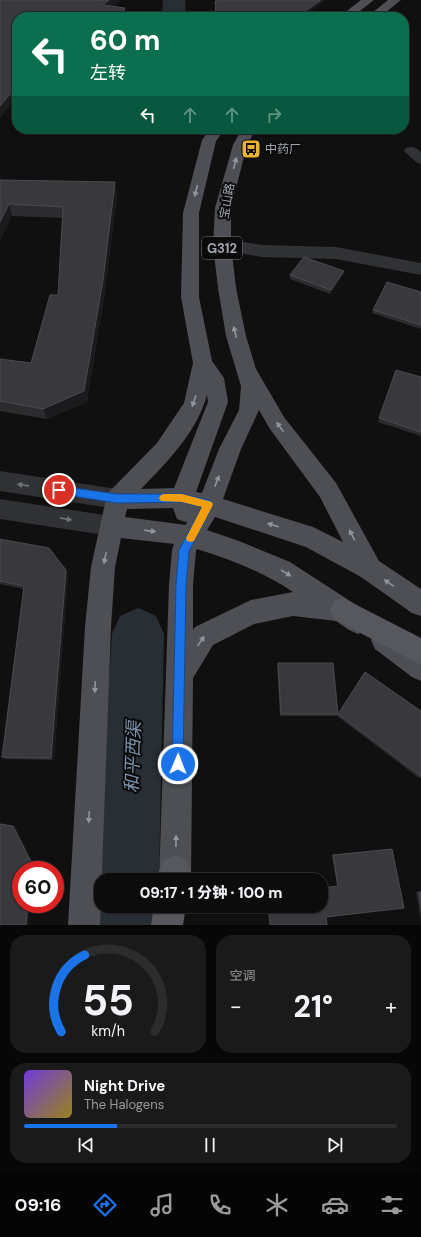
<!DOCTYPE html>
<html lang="zh">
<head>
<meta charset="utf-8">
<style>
  body { margin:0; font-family:"DM Sans","Noto Sans SC",sans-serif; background:#1a1a1b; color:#f1f3f6; height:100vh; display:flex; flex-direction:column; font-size:15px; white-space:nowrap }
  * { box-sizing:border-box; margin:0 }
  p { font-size:13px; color:#9a9b9d }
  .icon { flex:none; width:22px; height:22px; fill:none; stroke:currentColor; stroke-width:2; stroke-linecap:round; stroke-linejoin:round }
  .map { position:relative; height:925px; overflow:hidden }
  .panel { display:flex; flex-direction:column; gap:10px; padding:10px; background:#070707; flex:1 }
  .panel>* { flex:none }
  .guide { position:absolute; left:12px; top:12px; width:397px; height:122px; border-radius:16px; box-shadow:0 1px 3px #0004,0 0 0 1px #2c2c2e; background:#0b6e4f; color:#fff; overflow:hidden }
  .speed { position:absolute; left:12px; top:861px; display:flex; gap:8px; font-size:20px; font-weight:700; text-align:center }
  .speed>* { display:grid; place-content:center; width:52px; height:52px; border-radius:50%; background:#0c0c0d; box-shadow:0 1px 3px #0004,0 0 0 1px #2c2c2e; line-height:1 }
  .speed .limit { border:6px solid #d22; background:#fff; color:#111 }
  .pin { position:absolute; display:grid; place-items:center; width:34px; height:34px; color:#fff; margin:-17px; border:2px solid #fff; border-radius:50%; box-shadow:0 1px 4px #0007 }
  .me { position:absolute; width:44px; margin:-22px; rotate:1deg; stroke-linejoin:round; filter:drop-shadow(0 0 3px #0008) }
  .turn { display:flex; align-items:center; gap:14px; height:84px; padding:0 12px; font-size:18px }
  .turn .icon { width:52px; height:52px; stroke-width:2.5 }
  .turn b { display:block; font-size:28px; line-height:34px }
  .lanes { display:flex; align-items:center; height:38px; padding:0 12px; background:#0003; justify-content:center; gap:20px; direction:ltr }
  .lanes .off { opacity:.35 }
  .big { font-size:30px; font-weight:800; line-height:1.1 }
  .panel .card { flex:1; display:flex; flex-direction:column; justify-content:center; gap:6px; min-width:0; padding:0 14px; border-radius:16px; background:#1a1a1b }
  .panel .dial { align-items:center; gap:0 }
  .dial svg { height:104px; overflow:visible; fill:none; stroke:#2c2c2e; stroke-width:7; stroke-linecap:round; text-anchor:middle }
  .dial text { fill:#f1f3f6; stroke:none }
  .song { display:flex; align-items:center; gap:12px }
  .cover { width:48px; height:48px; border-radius:6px; background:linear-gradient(135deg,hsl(260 70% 55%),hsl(50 70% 35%)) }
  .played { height:4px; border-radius:2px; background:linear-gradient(90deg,#1a73e8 25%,#2c2c2e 25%) }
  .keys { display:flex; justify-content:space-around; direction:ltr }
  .heat { display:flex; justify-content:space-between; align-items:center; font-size:22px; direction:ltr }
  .panel .tiles { flex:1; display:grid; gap:10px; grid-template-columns:1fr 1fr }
  .card:last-child { grid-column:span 2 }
  .trip { position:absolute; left:94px; top:873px; width:234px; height:40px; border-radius:16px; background:#0c0c0d; box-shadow:0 1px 3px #0004,0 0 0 1px #2c2c2e; font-weight:800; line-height:40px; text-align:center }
  .menu { display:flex; height:64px; justify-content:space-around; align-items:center; background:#050505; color:#9a9b9d }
  .menu .icon { width:28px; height:28px }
  .menu .selected { color:#1a73e8 }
  .menu b { font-size:18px; color:#f1f3f6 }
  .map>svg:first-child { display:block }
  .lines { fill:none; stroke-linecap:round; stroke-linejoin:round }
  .river { fill:#272e34; fill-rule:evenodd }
  .minor { fill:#313236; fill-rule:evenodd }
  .tertiary { fill:#313236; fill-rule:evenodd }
  .primary { fill:#4d4f55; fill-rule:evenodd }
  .trunk { fill:#56585e; fill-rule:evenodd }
  .wall { fill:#2c2c2f }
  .shaded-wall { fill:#1b1b1d }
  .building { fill:#39393d; stroke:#494a4f }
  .oneway { fill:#91959f }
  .oneway2 { fill:#6f727a }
  .route { fill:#1a73e8; stroke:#114b97 }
  .slow { fill:#f59e0b }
  .labels { text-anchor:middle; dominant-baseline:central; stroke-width:4; stroke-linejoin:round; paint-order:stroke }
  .far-poi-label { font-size:12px; fill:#a2a6b2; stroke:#0b0b0c; text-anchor:start }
  .far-street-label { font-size:12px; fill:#a2a6b2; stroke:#0b0b0c }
  .shield { fill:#0b0b0c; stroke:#757880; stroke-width:1 }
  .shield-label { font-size:13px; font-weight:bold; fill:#a2a6b2 }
  .near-water-label { font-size:18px; font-style:italic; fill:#7a92ac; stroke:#0b0b0c }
</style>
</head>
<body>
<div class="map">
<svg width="421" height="925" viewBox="0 0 421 925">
  <rect width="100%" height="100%" fill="#101011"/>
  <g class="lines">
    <path class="river" d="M163,0H185L186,17H162Z
      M138,608L156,616L164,634L159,880H101V906H158V925H92L94,906L100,891L95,880L112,634L120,616Z"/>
    <path class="minor" d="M411,147L416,148L421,152V164L416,162L404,151L406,148Z
      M222,239L262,245L336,247L421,263V275L336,259L262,257L216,249L213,245L216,241Z"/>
    <path class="tertiary" d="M0,471L117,489L125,492L128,499L125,506L117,509L0,491Z
      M0,499L111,516L119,519L123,526L119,533L111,536L0,519Z"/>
    <path class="primary" d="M361,0H374L352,17H339Z
      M388,0H401L380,17H367Z
      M210,129H225L216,141L199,213V297L212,361L224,378L228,402L196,492L202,493L219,449L239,410L241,386L226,336L218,288L213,245L215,208L233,145L242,129H256L247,145L231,208V245L236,288L246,336L256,369L284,417L336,483L379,561L421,589V616L412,613L361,577L306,547L215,517L207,530L239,541L290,562L367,612L371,621L367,630L358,634L349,630L336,621L293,616L254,624L213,645L193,678L191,880H159L169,585L172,550L174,544L121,538L115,567L111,627L100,925H68L85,627L91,567L106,499L109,492L157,443L184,403L193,363L181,297L183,213L202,140ZM207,395L208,402L174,488L141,489C167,462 197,432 207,395ZM259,410L270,429L320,497L343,542L313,527L223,499L241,449ZM173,508L177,519L185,522L187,521L186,525L125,517L127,509ZM197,549C232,560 263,572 293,592L251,600L195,627L193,630V585L196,551Z
      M384,627L393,631L421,652V681L412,677L375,649L371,640L375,631Z"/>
    <path class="trunk" d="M343,598L421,638V665L334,619L330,610L334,601Z
      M175,855L186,860L191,871L190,880H158L159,871L164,860Z
      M154,906H186L183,925H151Z"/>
  </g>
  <path class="wall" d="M0,180L117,194L105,291L87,402L47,419L0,411V359L31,363L58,295L63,218L12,216Z
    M344,271L343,275L330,294L290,279V275Z
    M421,292V329L372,313L373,310Z
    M396,370L421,377V436L378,422Z
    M0,539L68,574L54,760L6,759L2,757L24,589L0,584Z
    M278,663L338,714L421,711V777L419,778L337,716H280L277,665Z
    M392,849L326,917L327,925H270L268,906H321V888L337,886L332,855Z
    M421,891V920L416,892Z"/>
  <path class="shaded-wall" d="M109,0H121L105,14L103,5Z
    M321,0H326L302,17H297Z
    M125,8L126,17H120Z
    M17,86V98L0,118V106Z
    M115,182L117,194L105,291L87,402L47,419L43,409Z
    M9,204L12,216L0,241V222Z
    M344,271L343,275L330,294L331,290Z
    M66,570L68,574L54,760L51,758Z
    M13,826H15L34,864V870H31Z
    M28,904H30L29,925H26Z"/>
  <path class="building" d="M0,0H109L103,5L125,8L120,17H17V86L0,106Z
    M218,0H321L297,17H216L215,1H218Z
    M0,180L115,182L103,280L84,391L43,409L0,401V359L31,363L50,295H58L63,207L9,204L0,222Z
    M304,257L344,271L331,290L290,275Z
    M387,282L421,292V325L373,310Z
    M396,370L421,377V432L379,418Z
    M0,539L49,548L66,570L51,758L2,757L24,586L0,581Z
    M278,663H333L338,714H281Z
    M365,672L421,711V776L338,714Z
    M0,824L13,826L32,864L31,870H21V904H28L26,925H0Z
    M392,849L404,908L326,917L327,925H270L268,906H321V888L338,886L333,855Z
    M419,892H421V905Z"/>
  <defs><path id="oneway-solid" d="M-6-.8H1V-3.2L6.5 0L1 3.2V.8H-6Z"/></defs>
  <g class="oneway">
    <use href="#oneway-solid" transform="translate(235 163) rotate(-76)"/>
    <use href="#oneway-solid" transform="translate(196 191) rotate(104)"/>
    <use href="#oneway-solid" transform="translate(235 332) rotate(-103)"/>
    <use href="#oneway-solid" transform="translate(194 401) rotate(109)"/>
    <use href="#oneway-solid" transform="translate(280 427) rotate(-126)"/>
    <use href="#oneway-solid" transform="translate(217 481) rotate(-69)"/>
    <use href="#oneway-solid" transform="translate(273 525) rotate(-162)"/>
    <use href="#oneway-solid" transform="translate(150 531) rotate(7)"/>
    <use href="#oneway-solid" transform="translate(352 535) rotate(-118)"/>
    <use href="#oneway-solid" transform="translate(105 558) rotate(101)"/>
    <use href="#oneway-solid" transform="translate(286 573) rotate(32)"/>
    <use href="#oneway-solid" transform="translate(389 583) rotate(-145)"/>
    <use href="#oneway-solid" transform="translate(201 641) rotate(-55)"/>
    <use href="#oneway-solid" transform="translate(95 687) rotate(93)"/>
    <use href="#oneway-solid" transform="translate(89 817) rotate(93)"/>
    <use href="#oneway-solid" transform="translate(176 841) rotate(-89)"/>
  </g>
  <g class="oneway2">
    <use href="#oneway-solid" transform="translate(23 485) rotate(-172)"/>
    <use href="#oneway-solid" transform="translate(66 519) rotate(9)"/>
  </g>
  <path class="route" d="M59,486L117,494H182L209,500L212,502L213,505L189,551L186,585L183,764L182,769L178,770L173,769L172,764L176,585L179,550L202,507L182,502L117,503L59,494L56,493L55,490L56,487Z"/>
  <path class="slow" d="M164,494H182L212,502L213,505L194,541L191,542L187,541L186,538L202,507L182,502L161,501L159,498L161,495Z"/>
  <defs>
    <g id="bus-square" transform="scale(1)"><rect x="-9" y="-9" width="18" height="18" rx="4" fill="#e9b531" stroke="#0b0b0c"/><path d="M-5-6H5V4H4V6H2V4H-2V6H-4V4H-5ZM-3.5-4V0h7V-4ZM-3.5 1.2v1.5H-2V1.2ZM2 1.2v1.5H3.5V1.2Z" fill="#111"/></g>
  </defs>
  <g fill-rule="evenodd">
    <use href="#bus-square" x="251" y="149"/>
  </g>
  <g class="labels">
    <g class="far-poi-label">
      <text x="265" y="149">中药厂</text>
    </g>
    <g class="far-street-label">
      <text transform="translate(227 201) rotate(-80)">宝山路</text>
    </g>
    <rect class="shield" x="202" y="237" width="40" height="22" rx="3"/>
    <g class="shield-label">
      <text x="222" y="248">G312</text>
    </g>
    <g class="near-water-label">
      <text transform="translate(133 757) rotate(-88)">和平西渠</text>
    </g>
  </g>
</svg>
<div class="speed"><div class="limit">60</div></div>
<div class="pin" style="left:59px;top:490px;background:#d93025"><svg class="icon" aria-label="arrive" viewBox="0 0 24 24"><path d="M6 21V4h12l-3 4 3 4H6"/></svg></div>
<svg class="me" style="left:178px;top:764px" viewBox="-20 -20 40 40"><circle r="17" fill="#1a73e8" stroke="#fff" stroke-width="3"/><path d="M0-11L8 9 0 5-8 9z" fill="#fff"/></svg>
<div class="trip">09:17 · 1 分钟 · 100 m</div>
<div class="guide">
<div class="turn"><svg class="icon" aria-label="left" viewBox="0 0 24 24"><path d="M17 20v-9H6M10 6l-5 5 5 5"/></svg><div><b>60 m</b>左转</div></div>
<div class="lanes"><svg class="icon" aria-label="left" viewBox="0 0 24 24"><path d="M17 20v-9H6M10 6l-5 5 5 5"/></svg><svg class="icon off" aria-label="ahead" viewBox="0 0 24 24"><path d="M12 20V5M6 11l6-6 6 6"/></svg><svg class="icon off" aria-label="ahead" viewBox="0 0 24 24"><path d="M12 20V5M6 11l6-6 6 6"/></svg><svg class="icon off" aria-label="right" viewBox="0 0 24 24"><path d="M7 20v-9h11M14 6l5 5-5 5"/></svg></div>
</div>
</div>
<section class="panel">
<div class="tiles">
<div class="card dial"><svg viewBox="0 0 100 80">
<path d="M14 69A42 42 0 1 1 86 69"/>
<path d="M14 69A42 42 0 0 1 32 10" stroke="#1a73e8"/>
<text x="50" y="56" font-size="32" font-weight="700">55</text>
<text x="50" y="72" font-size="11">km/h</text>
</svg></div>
<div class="card"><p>空调</p>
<div class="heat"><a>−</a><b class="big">21°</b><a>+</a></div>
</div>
<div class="card">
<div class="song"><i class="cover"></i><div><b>Night Drive</b><p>The Halogens</p></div></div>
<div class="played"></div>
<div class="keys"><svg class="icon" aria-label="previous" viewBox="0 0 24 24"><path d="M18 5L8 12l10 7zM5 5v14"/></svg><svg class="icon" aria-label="pause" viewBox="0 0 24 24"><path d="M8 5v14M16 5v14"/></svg><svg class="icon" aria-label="next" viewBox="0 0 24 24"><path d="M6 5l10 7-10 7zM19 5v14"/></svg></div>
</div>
</div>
</section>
<nav class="menu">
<b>09:16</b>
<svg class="icon selected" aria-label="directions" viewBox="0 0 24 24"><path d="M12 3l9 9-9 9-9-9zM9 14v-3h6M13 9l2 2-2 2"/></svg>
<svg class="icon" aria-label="music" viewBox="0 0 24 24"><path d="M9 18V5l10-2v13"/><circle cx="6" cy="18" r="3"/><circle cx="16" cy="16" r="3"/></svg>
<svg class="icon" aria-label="phone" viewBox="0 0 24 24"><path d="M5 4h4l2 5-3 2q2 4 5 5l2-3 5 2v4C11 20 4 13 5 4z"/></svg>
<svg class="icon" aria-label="climate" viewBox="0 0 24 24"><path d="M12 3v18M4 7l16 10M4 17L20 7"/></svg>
<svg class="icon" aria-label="car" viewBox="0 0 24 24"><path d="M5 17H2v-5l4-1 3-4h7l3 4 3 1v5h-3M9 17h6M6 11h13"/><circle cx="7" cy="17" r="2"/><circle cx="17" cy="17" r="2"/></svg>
<svg class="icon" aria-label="filters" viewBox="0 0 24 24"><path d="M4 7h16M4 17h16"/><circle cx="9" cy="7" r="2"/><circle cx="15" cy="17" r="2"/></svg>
</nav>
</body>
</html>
